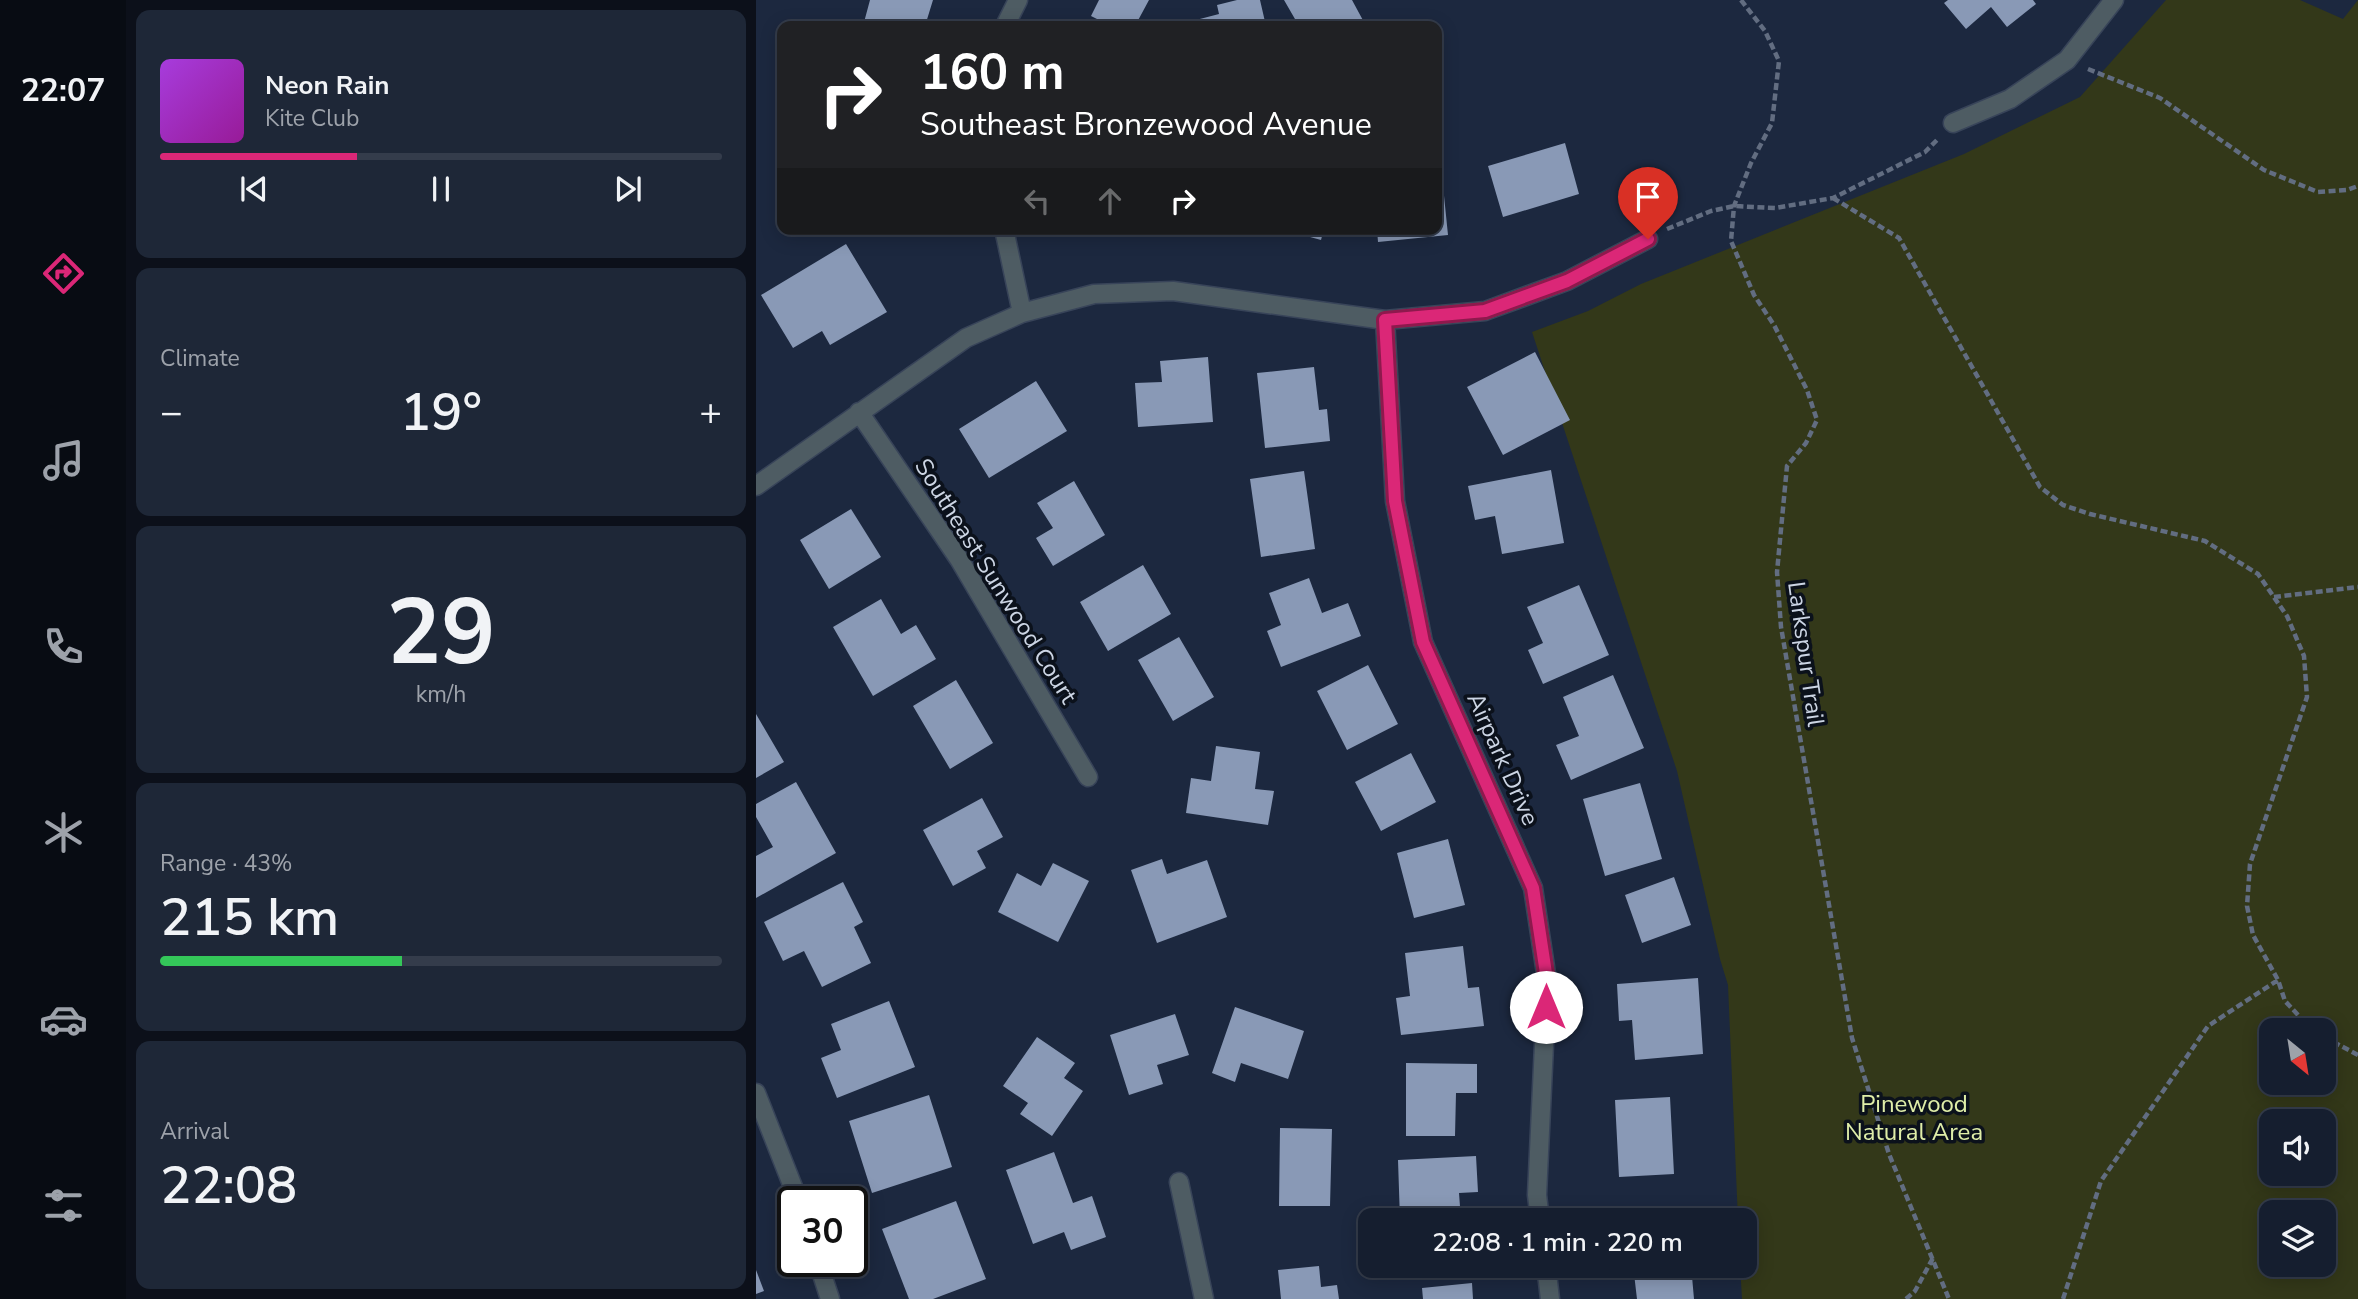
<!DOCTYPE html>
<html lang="en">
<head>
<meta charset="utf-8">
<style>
  body { margin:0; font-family:"Nunito Sans",sans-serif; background:#1e2737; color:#f1f3f6; height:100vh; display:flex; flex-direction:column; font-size:26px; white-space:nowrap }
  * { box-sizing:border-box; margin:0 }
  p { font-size:23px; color:#9da2aa }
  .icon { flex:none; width:38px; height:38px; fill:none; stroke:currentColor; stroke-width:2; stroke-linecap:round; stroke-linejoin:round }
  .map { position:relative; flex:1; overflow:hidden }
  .drawer { display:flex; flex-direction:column; gap:10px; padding:10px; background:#0c101a; width:630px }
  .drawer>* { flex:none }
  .hud { position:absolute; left:21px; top:21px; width:665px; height:214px; border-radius:14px; box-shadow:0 4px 18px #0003,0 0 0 2px #343c4b; background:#202124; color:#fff; overflow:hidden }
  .needle { width:46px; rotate:150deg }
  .controls { position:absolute; left:1503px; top:1018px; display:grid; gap:14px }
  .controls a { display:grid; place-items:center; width:77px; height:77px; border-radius:14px; background:#151e2f; box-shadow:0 4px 18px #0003,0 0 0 2px #343c4b; font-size:35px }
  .speed { position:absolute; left:21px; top:1186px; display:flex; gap:14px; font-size:35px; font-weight:700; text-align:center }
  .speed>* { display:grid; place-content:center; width:91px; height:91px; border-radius:50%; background:#151e2f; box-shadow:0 4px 18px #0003,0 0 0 2px #343c4b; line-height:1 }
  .speed .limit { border:4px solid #111; border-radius:10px; background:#fff; color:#111 }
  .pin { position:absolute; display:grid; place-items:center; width:60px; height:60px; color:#fff; margin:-72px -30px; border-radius:50% 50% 50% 0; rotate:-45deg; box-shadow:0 0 7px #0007 }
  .pin .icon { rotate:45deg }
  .me { position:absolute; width:77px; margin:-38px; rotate:0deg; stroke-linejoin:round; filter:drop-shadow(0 0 5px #0008) }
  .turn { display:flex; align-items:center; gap:24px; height:147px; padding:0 28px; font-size:32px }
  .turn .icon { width:91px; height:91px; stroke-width:2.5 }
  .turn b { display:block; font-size:49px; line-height:60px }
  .lanes { display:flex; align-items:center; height:66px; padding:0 28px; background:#0003; justify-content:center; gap:35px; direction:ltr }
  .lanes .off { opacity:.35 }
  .big { font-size:52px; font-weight:600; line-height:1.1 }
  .drawer .card { flex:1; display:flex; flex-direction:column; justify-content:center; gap:10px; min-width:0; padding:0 24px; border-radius:14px; background:#1e2737 }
  .drawer .dial { align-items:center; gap:0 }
  .dial b { font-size:91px; line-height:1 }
  .song { display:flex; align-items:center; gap:21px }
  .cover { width:84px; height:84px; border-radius:10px; background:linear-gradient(135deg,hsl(280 70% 55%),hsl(300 70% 35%)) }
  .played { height:7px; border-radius:4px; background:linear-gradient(90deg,#db2777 35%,#343c4b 35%) }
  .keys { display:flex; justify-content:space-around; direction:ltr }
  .heat { display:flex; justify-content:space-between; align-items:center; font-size:38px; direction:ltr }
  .charge { height:10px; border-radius:5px; background:linear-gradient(90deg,#34c759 43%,#343c4b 0) }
  .trip { position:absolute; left:602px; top:1208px; width:399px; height:70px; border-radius:14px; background:#151e2f; box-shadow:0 4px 18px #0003,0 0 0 2px #343c4b; font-weight:600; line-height:70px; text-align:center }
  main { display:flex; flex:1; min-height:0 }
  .tab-bar { display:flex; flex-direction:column; width:126px; justify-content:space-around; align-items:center; background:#080c13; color:#9da2aa }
  .tab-bar .icon { width:49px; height:49px }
  .tab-bar .on { color:#db2777 }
  .tab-bar b { font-size:32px; color:#f1f3f6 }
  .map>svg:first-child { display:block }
  .green { fill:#333819; fill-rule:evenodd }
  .building { fill:#8999b6 }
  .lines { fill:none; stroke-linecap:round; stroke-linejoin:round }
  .minor-casing { stroke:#384459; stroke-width:21 }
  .path { stroke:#626d81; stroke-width:4.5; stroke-dasharray:7 3.5; stroke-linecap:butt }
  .minor { stroke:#4e5c63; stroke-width:18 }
  .route-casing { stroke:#8e194d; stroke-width:18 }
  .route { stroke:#db2777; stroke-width:12 }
  .labels { text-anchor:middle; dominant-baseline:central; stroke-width:7; stroke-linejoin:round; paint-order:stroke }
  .street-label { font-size:24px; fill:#ccd5e4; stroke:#0b111b }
  .park-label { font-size:24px; fill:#dfeda8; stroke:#0b111b }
</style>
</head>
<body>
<main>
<nav class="tab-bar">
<b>22:07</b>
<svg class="icon on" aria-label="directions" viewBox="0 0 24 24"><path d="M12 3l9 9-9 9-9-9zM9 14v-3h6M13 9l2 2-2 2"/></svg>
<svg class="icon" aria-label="music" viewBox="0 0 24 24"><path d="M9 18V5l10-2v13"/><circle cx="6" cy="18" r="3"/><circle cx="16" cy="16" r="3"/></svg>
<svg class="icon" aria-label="phone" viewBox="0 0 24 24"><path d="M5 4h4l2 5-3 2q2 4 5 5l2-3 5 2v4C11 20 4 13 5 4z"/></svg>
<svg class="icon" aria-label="climate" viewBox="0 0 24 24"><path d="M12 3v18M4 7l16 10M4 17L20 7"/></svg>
<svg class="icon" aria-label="car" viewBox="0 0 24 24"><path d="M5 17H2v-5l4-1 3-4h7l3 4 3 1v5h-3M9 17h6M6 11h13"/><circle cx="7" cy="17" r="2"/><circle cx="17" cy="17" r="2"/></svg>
<svg class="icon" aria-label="filters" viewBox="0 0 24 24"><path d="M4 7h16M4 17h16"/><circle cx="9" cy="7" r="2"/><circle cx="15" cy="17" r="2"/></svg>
</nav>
<section class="drawer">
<div class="card">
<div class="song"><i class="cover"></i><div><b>Neon Rain</b><p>Kite Club</p></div></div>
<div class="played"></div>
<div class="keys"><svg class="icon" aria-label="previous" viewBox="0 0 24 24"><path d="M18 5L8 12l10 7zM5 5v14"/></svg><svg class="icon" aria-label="pause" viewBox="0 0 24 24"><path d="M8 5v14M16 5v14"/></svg><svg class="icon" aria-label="next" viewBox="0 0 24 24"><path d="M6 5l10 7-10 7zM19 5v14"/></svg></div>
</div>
<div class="card"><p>Climate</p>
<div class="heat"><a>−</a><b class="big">19°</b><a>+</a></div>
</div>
<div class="card dial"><b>29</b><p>km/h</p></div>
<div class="card"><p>Range · 43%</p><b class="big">215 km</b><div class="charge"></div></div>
<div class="card"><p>Arrival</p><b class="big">22:08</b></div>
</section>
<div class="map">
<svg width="1602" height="1299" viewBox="0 0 1602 1299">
  <rect width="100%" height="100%" fill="#1c283f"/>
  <path class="green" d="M1410,0H1544L1587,19L1602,0V1299H986L984,1265H989V1220H982L972,985L964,959L921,771L776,332L832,311L885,284L1208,154L1324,97ZM1516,1031H1568V1083H1516ZM1516,1122H1568V1174H1516ZM1516,1213H1568V1265H1516Z"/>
  <path class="building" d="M114,0H177L169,26H107Z
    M343,0H393L379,26H355L335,16Z
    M481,0H504L510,26H442L440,20L463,14L461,5Z
    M528,0H596L609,24L605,26H543Z
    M1192,0H1277L1280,4L1251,27L1235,7L1210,29L1188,3Z
    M809,143L823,194L747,217L732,166Z
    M686,176L692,235L622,242L621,229H681V177Z
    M525,229H568L565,240Z
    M90,244L131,312L74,345L66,331L37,348L5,295Z
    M779,352L814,420L747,455L711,387Z
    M452,357L457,422L382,427L379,383L406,382L404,361Z
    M558,367L563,410L571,409L574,441L509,448L501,373Z
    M280,381L311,431L233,478L203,429Z
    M795,470L808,543L746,554L739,516L719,520L712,486Z
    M548,471L559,549L505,557L494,479Z
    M318,481L349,535L297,566L280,538L297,528L281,503Z
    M95,509L125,557L73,589L44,540Z
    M387,565L415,614L352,651L324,602Z
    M553,578L566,613L592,603L605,636L525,667L511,631L525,625L513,593Z
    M823,585L853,655L787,684L772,650L787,643L771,607Z
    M125,599L145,634L160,625L180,659L117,696L77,627Z
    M423,637L458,697L417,721L382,660Z
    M612,665L642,724L591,750L561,691Z
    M857,675L888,748L815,780L800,745L823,736L807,697Z
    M200,680L237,743L194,769L157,706Z
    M0,714L28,762L0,778Z
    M460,746L504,752L499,789L518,791L512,825L430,813L435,778L455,781Z
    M655,753L680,802L625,831L599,782Z
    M40,782L80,853L0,898V856L17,847L0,817V804Z
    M884,783L906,859L849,876L827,799Z
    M226,798L247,837L221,851L230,868L197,886L167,830Z
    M692,839L709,905L658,918L641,853Z
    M406,859L411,874L451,860L471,917L401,943L375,870Z
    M297,863L333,881L302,942L242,912L261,873L285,886Z
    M918,877L935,925L886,943L869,895Z
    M87,882L107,922L98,927L115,963L66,987L48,951L27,961L8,922Z
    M707,946L712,988L723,987L728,1026L645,1035L640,998L654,996L649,953Z
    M942,978L947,1054L879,1060L876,1020L863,1021L861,984Z
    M133,1001L159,1067L81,1098L65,1058L85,1050L75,1024Z
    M479,1007L548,1031L532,1079L485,1063L479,1082L456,1073Z
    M419,1014L433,1055L401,1065L407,1084L373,1095L354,1035Z
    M281,1037L319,1063L308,1078L327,1091L296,1136L264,1114L272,1103L247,1086Z
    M650,1063L721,1064V1093H700L699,1136H650Z
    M173,1095L196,1167L116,1193L93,1121Z
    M914,1097L918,1174L863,1177L859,1100Z
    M524,1128L576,1129L574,1206H523Z
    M298,1152L317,1203L336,1196L350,1237L315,1250L308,1232L277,1244L250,1170Z
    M720,1156L722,1192L703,1193L705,1220H644L642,1160Z
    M200,1201L230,1279L177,1299H153L126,1229Z
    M877,1265H935L938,1299H881Z
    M563,1266L565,1287L581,1285L583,1299H525L522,1270Z
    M0,1270L8,1291L0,1294Z
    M716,1283L717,1299H667L666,1288Z"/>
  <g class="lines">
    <g class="minor-casing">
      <path id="minor" d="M249,26L262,0
        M1197,123L1254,99L1311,60L1358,0
        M248,229L266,313
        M629,320L639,501L667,642L777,888L791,980L781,1195L784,1220
        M103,412L203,559L332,777
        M0,486L210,338L266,313L338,294L417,291L629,320L729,311L811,281L892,239
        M0,1093L43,1202
        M423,1182L448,1299
        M62,1262L74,1299
        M790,1265L794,1299"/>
    </g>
    <path class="path" d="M985,0L1009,31L1023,61L1016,123L995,163L978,206L975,241L998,295L1018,325L1051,390L1061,420L1050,443L1031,466L1021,572L1025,627L1096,1038L1133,1154L1193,1299
      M1332,69L1404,98L1508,170L1562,192L1591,190L1602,186
      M1077,198L1143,238L1284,487L1307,505L1334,514L1449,541L1502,574L1531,616L1548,656L1551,697L1494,864L1491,906L1497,935L1522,980L1529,1001L1557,1031
      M911,229L955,211L978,206L1019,208L1077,198L1169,152L1182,139
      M1518,597L1602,587
      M1568,1037L1602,1055
      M1150,1299L1159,1291L1177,1258
      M1307,1299L1345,1181L1452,1026L1522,980"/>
    <use href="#minor" class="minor"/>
  </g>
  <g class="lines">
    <g class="route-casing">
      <path id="route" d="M790,1007L791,980L777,888L667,642L639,501L629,320L729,311L811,281L892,239"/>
    </g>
    <use href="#route" class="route"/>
  </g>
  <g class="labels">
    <g class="street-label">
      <text transform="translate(240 581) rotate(58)">Southeast Sunwood Court</text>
      <text transform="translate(1050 654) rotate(82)">Larkspur Trail</text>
      <text transform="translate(747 759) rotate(66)">Airpark Drive</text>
    </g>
    <g class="park-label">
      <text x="1158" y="1104">Pinewood<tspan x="1158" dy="28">Natural Area</tspan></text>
    </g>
  </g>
</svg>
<div class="controls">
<a><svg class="needle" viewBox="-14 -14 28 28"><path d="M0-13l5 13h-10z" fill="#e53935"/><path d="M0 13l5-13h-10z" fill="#9da2aa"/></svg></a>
<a><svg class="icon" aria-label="sound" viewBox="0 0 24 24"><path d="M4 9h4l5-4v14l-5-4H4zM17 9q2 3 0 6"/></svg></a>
<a><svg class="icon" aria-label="layers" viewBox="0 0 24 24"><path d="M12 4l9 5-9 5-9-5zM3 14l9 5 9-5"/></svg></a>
</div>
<div class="speed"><div class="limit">30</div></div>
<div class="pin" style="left:892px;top:239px;background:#d93025"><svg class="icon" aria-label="arrive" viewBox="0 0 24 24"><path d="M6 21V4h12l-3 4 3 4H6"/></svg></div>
<svg class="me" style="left:790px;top:1007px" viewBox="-20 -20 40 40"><circle r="19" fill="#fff"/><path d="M0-13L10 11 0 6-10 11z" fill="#db2777"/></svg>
<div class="trip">22:08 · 1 min · 220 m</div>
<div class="hud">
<div class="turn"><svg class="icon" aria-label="right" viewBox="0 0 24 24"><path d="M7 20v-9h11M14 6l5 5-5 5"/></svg><div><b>160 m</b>Southeast Bronzewood Avenue</div></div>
<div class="lanes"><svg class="icon off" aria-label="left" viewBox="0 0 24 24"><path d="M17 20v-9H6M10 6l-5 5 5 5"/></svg><svg class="icon off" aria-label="ahead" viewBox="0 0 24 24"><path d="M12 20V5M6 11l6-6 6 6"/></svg><svg class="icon" aria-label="right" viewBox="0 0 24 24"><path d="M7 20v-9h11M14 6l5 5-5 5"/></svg></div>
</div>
</div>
</main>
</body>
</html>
